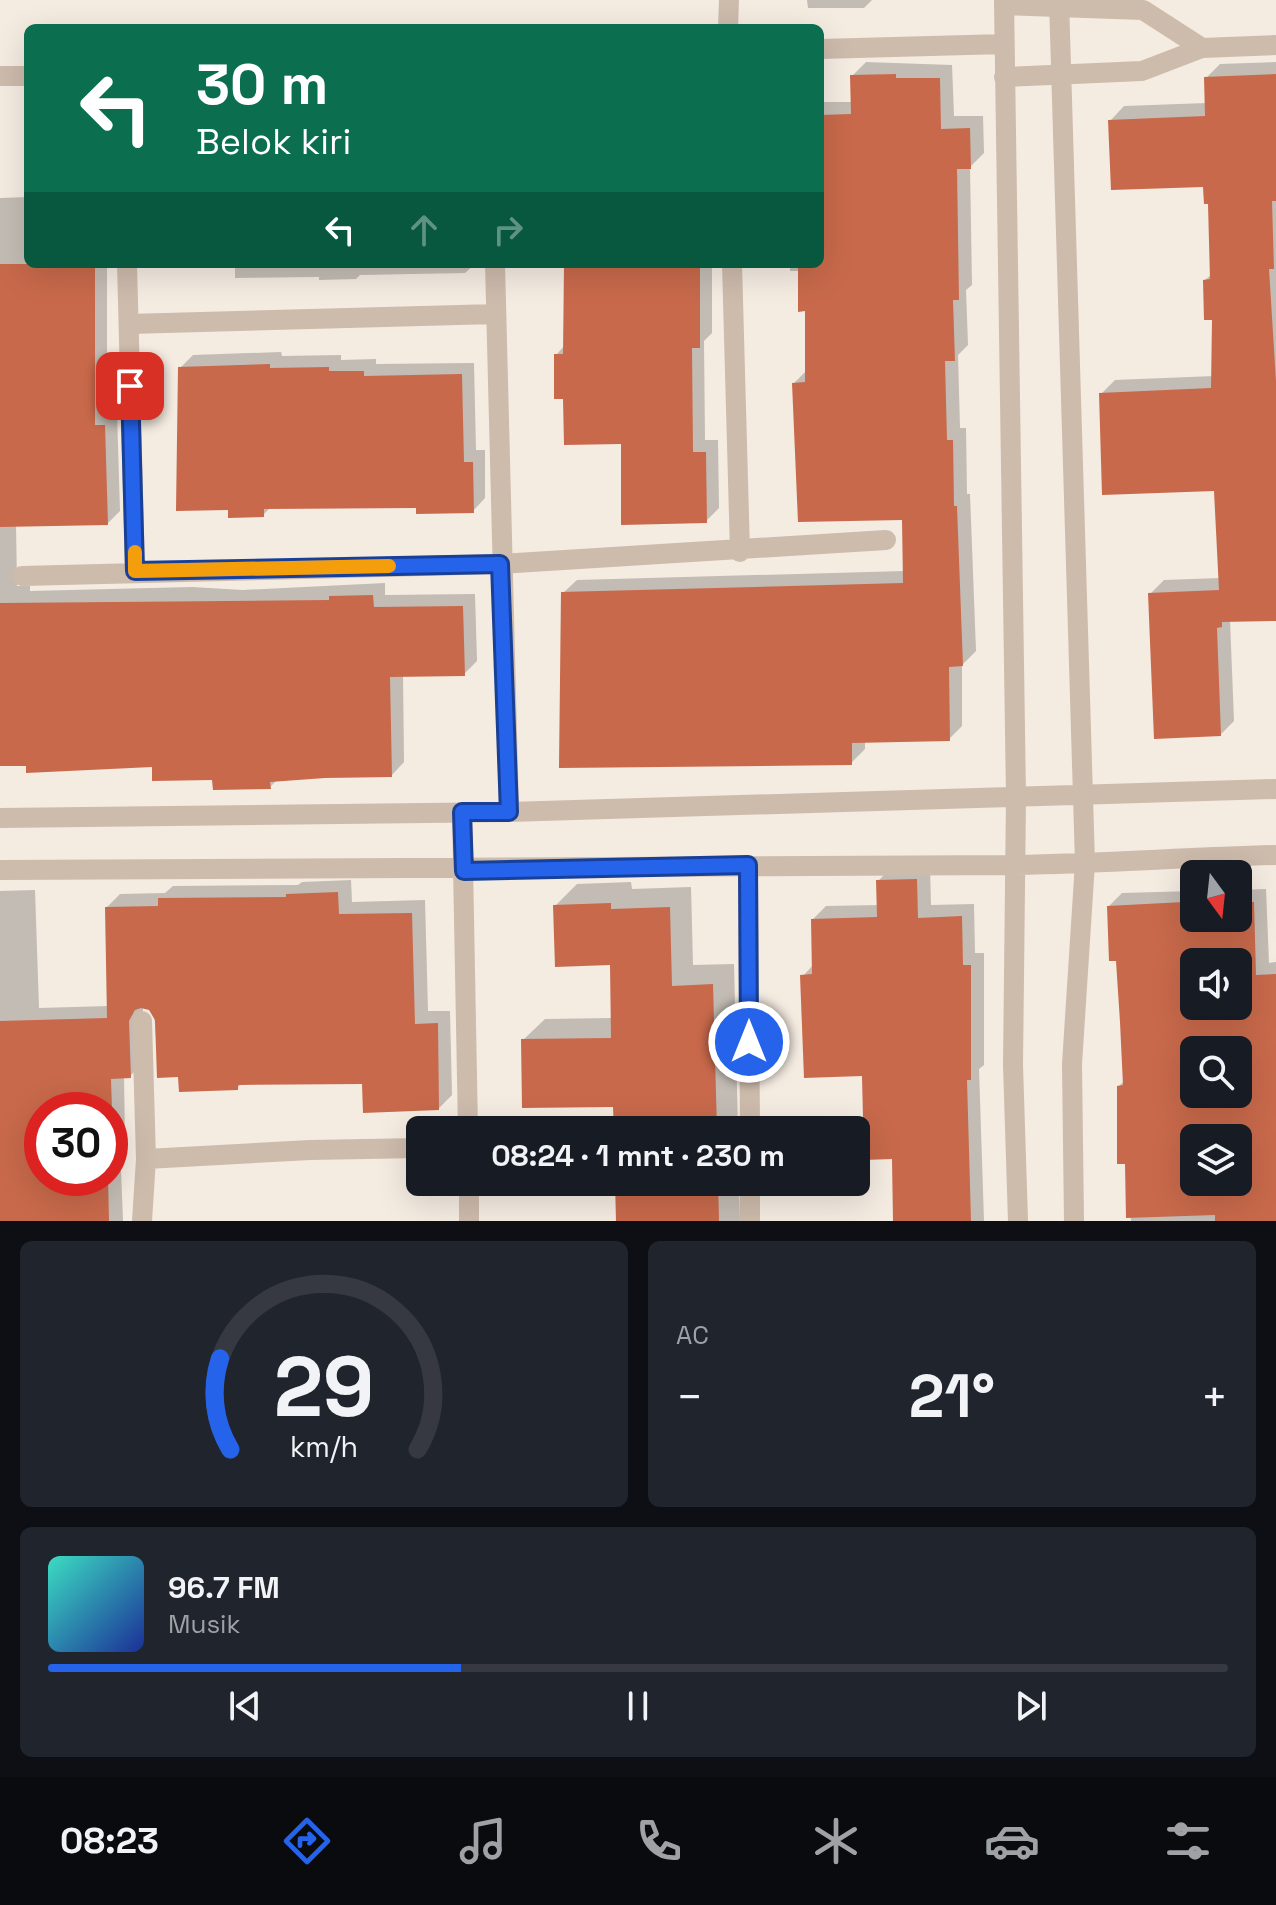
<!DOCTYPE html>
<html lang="id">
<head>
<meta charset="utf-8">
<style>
  body { margin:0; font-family:"Space Grotesk",sans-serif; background:#20242c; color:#f1f3f6; height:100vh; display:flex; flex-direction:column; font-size:30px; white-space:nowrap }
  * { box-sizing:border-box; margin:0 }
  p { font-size:26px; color:#9ea1a6 }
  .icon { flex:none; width:44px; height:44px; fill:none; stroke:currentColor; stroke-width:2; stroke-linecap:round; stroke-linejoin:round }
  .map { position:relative; height:1221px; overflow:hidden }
  .sheet { display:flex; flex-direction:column; gap:20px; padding:20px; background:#0d0f14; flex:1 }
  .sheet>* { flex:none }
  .guide { position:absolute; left:24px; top:24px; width:800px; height:244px; border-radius:12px; box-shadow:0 8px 32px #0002; background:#0b6e4f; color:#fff; overflow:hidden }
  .needle { width:52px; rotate:165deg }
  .controls { position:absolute; left:1180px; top:860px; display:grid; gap:16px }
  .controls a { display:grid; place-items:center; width:72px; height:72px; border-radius:12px; background:#171b24; box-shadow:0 8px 32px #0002; font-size:40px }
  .speed { position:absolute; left:24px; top:1092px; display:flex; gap:16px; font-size:40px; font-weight:700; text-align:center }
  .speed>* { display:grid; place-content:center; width:104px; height:104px; border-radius:50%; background:#171b24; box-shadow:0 8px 32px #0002; line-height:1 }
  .speed .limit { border:12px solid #d22; background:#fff; color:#111 }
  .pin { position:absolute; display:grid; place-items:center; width:68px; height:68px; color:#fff; margin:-34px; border-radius:16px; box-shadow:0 4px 12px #0006 }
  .me { position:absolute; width:88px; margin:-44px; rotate:0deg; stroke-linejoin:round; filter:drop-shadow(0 0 6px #0008) }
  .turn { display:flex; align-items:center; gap:28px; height:168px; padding:0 40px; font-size:36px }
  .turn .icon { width:104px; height:104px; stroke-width:2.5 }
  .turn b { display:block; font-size:56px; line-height:68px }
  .lanes { display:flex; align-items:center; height:76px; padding:0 40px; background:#0003; justify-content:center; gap:40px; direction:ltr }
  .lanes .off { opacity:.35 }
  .big { font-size:60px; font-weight:700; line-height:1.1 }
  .sheet .tile { flex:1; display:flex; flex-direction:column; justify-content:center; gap:12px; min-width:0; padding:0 28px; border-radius:12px; background:#20242c }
  .sheet .dial { align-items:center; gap:0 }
  .dial svg { height:208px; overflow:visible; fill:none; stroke:#363941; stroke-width:7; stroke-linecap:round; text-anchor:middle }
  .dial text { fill:#f1f3f6; stroke:none }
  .song { display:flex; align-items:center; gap:24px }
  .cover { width:96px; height:96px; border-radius:12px; background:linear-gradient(135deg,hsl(170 70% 55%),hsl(230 70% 35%)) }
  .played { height:8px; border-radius:4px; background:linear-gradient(90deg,#2563eb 35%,#363941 35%) }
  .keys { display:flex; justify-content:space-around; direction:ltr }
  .heat { display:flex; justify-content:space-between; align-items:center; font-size:44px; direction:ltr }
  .sheet .tiles { flex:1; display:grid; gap:20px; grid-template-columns:1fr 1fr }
  .tile:last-child { grid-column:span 2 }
  .trip { position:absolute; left:406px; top:1116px; width:464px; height:80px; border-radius:12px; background:#171b24; box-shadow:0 8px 32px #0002; font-weight:700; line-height:80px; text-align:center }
  .tabs { display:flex; height:128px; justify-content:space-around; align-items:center; background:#090b0e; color:#9ea1a6 }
  .tabs .icon { width:56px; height:56px }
  .tabs .selected { color:#2563eb }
  .tabs b { font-size:36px; color:#f1f3f6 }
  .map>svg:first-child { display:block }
  .shadow { fill:#0003; fill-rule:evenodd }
  .building { fill:#c8694b; fill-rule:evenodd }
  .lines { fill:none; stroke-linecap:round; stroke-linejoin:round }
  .minor { stroke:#cdbbac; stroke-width:20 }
  .route-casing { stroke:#184099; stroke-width:20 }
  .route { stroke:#2563eb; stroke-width:14 }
  .slow { stroke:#f59e0b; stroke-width:14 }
</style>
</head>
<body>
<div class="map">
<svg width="1276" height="1221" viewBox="0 0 1276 1221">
  <rect width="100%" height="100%" fill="#f4ebe1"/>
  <path class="shadow" d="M807,0H872L864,8H808Z
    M866,62L952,65L954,116H983L984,153L970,167L972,285L966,290L968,345L958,355L960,428H966L967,494H970L976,651L962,665V726L949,739L865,741V749L851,763L563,593L577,580L905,571L904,518L794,383L807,370V309L800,271H790V264H820V102H853L852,76Z
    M1276,62V619L1230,620L1234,721L1220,735L1150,594L1164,580L1221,578L1216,488L1101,394L1115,380L1214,376V317L1205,280L1212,274L1209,202L1205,184L1111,120L1124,106L1207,103L1206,78L1220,64Z
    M28,197V264H107V413H117L120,511L108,523L16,525L17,586H30V591L192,587L243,590L385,583V595L475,594L477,661L464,674L403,675L404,762L392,775L278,779L270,787L154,765L0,764V198Z
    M171,264H475L465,273L360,275L356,279L319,280V277L235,278V266L171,268Z
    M564,264H712V333L704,341L705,440H718L719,508L706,521L622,442L565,397L556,355L565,345Z
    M281,352L282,356L341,355V360L376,359V364L474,363L476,450H485V498L473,511L418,506L271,507L263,515L180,368L193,355Z
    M930,867L931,905L974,904L975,953H984V1065L979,1069L984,1221H895L894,1157L864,1074L803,976L814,964L813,919L826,906L879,905L878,881L891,868Z
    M351,880L352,902L425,900L428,1011H450L452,1095L439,1108L364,1082L242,1083L237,1088L180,1075L159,1076L154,1012L143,1006V1063L130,1076L124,1077L125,1139L120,1144L123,1221H0V891L35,890L39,1008L109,1006L107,907L120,894L165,893L173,886L298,885L302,882ZM42,1110H110V1178H42Z
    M631,882L632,889L691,887L693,965L734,964L738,1130H616L615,1104L523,1040L545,1019L613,1018L612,963L556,905L577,884Z
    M1266,889L1269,963L1276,962V1221H1131L1119,1086L1124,1081L1118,959L1109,906L1122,893L1194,891V918H1238V890ZM1194,962H1238V1006H1194ZM1194,1050H1238V1094H1194ZM1194,1138H1238V1182H1194Z
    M617,1182H739L740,1221H618Z"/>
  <path class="building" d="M896,74V78H940L941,129L970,128L971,169H957L959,300H953L955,361H945L947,440H953L954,506H957L963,666L949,667L950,741L852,743V765L559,768L561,592L903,583L902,520L798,522L792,383L805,382V311L798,312V264H820V115L851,114L850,75Z
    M1276,74V201H1272L1274,269H1269L1276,381V621L1222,622V627L1217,628L1221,736L1154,739L1148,593L1219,590L1214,491L1102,495L1099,393L1211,388L1212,320H1204L1203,280L1210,279L1208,204H1204L1203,187L1111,190L1108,120L1205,116L1204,77Z
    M0,264H95V425H105L108,525L0,527Z
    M564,264H700V348H692L693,452H706L707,523L621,525V444L564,445L563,399H554V354H563Z
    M270,364V368L329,367V371H364V376L462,374L464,462H473L474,513L416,514V508L264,509V517L228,518V510L176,511L178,367Z
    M373,595L374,607L463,606L465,676L390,677L392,777L325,778L270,782L271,789L213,790L212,780L152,781V767L26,773V766H0V603L329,600V596Z
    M917,879L918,918L962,916L963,965H971V1080H967L971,1221H893L892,1159L864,1160L862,1076L804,1078L800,975L812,974L811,919L877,917L876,880Z
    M338,892L339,914L412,913L415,1024L438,1023L439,1110L363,1113L362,1084L238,1085V1090L179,1092L178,1077L157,1078L155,1020L149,1010L141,1008L135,1010L129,1021L131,1078L111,1079L112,1110H42V1178H108L109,1221H0V1021L107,1018L105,907L158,906V898L286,897V894Z
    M1184,902L1194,904V918H1238V902H1254L1256,975L1276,974V1221H1215V1215L1126,1218L1125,1164H1117V1086L1123,1085L1120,1022L1116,961H1109L1107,906ZM1194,962H1238V1006H1194ZM1194,1050H1238V1094H1194ZM1194,1138H1238V1182H1194Z
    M611,903V909L670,907L672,986L713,984L717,1130H614L613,1107L522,1108L521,1039L611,1038L610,965L555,967L553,905Z
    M615,1182H718L719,1221H616Z"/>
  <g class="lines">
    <path class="minor" d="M1004,0L1016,797L1013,1065L1018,1221
      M1059,0L1085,863L1072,1064L1074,1221
      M1004,5L1143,10L1202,48
      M728,28L729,0
      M820,49L1004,44
      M0,76H28
      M1004,77L1142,71L1202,48L1276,45
      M127,264L135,571
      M495,264L509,812
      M732,264L740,552
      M129,324L496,314
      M22,576L500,564L886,540
      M462,812L468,1130
      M0,818L509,812L1276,789
      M748,865L750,1130
      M0,870C338,870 676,869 1013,865C1101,864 1188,857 1276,855
      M142,1021L146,1159
      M469,1182V1221
      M750,1182V1221
      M142,1221L146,1159L310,1150L420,1148"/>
  </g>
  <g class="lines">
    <g class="route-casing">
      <path id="route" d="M130,386L135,571L500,564L509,812H462L464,871L748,865L749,1042"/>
    </g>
    <use href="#route" class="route"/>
    <path class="slow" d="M135,552V571L389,566"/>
  </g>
</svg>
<div class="controls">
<a><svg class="needle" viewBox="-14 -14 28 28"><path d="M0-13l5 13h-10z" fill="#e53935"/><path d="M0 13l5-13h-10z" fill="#9ea1a6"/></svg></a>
<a><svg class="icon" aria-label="sound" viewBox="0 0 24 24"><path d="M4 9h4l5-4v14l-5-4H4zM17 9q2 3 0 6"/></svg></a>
<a><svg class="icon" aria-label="search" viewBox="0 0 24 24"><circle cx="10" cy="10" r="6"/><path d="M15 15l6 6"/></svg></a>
<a><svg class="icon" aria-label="layers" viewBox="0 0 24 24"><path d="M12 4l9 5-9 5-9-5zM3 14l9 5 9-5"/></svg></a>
</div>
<div class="speed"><div class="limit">30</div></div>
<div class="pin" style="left:130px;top:386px;background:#d93025"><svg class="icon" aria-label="arrive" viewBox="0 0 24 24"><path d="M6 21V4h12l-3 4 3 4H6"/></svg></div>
<svg class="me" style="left:749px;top:1042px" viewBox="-20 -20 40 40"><circle r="17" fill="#2563eb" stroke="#fff" stroke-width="3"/><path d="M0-11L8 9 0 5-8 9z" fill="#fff"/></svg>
<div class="trip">08:24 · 1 mnt · 230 m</div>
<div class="guide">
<div class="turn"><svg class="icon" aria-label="left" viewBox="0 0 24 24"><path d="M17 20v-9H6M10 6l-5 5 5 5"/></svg><div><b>30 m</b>Belok kiri</div></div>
<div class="lanes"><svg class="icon" aria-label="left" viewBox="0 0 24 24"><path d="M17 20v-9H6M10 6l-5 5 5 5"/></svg><svg class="icon off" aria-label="ahead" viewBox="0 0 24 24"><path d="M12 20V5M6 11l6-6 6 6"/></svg><svg class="icon off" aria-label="right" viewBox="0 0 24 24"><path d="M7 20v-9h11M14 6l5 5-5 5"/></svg></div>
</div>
</div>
<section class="sheet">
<div class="tiles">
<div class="tile dial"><svg viewBox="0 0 100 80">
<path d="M14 69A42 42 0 1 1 86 69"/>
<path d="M14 69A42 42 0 0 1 10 34" stroke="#2563eb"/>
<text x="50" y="56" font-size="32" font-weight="700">29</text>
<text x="50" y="72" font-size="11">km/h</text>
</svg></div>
<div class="tile"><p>AC</p>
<div class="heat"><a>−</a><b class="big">21°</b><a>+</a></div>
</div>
<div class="tile">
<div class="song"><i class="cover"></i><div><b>96.7 FM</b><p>Musik</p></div></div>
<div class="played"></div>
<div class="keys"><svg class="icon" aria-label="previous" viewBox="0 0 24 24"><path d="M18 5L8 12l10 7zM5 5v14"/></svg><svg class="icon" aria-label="pause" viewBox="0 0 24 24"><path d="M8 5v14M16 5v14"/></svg><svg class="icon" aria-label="next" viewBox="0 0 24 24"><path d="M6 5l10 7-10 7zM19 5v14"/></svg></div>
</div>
</div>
</section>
<nav class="tabs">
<b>08:23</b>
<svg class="icon selected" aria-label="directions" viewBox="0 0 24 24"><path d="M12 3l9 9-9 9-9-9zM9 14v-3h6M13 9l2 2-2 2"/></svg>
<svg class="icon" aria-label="music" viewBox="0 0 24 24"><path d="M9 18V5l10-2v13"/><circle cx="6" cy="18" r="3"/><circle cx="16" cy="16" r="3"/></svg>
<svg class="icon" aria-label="phone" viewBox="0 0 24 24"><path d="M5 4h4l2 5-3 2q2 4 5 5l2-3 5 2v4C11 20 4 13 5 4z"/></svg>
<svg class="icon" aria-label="climate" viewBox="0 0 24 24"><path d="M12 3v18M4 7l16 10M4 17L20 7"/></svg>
<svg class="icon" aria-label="car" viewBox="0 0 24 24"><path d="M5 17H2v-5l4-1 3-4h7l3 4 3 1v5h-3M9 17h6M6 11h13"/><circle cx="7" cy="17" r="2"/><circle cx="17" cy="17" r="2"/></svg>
<svg class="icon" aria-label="filters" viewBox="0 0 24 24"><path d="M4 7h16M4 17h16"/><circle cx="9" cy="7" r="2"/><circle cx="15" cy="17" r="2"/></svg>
</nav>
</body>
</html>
